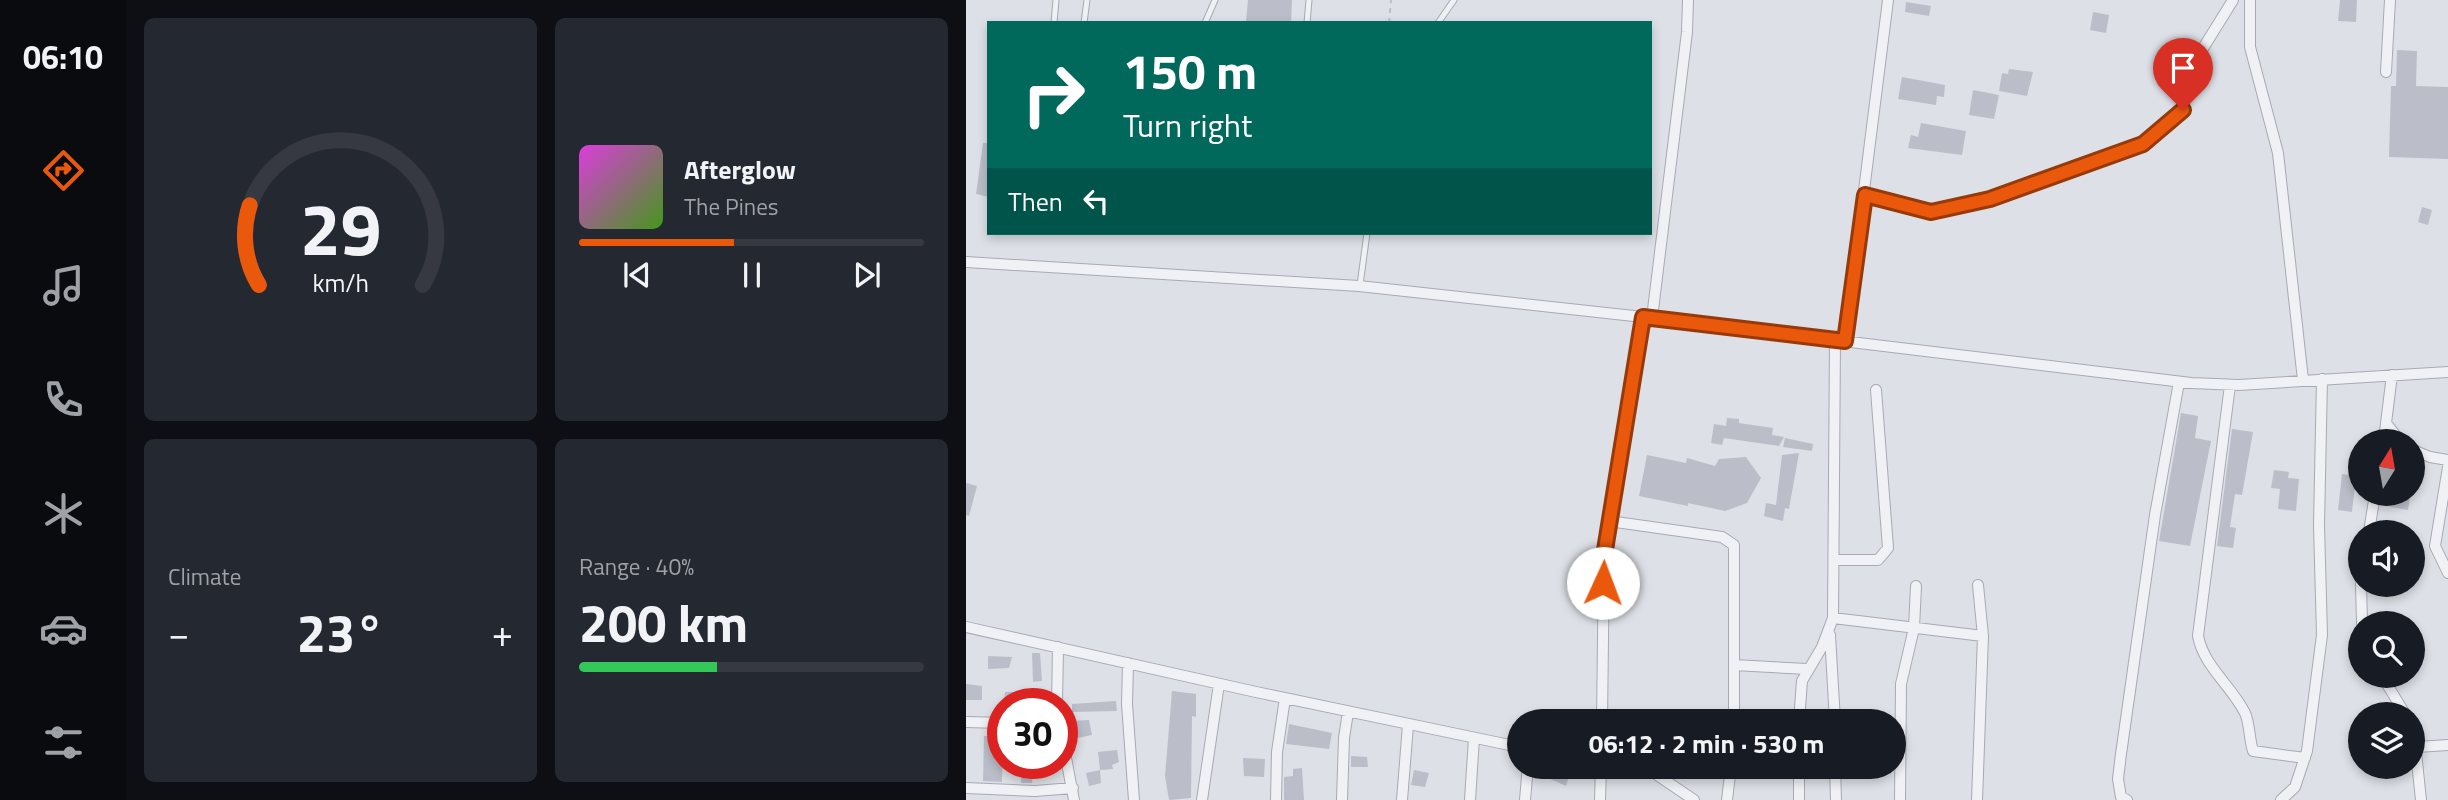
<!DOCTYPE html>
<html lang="en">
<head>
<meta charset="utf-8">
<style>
  body { margin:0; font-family:"Titillium Web",sans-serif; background:#242831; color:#f1f3f6; height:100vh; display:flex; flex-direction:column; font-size:26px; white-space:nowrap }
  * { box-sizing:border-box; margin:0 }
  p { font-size:23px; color:#9ea1a6 }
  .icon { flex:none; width:38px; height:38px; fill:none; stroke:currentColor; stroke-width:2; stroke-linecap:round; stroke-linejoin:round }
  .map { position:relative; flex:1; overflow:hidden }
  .panel { display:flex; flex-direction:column; gap:18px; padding:18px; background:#0d0f14; width:840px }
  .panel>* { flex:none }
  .top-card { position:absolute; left:21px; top:21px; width:665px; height:214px; border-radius:0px; box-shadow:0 4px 10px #0003; background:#00695c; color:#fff; overflow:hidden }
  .needle { width:46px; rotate:11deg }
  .buttons { position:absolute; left:1382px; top:429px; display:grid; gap:14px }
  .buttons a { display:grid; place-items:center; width:77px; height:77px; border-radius:50%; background:#171b24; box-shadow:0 4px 10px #0003; font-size:35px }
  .speed { position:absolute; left:21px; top:688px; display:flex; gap:14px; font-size:35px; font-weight:700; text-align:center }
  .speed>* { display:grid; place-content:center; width:91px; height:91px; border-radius:50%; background:#171b24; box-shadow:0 4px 10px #0003; line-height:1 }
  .speed .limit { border:10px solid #d22; background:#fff; color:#111 }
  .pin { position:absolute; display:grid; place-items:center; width:60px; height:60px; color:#fff; margin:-72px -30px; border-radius:50% 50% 50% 0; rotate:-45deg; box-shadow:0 0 7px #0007 }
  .pin .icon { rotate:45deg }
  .me { position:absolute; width:77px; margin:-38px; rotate:2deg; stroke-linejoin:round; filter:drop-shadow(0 0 5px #0008) }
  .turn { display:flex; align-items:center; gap:24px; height:147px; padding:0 21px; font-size:32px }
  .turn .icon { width:91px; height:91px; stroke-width:2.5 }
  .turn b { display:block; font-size:49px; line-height:60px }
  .then { display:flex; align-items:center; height:66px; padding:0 21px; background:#0003; gap:14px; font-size:26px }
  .big { font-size:52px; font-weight:700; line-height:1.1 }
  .panel .widget { flex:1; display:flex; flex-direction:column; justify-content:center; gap:10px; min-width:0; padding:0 24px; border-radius:10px; background:#242831 }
  .panel .dial { align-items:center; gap:0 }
  .dial svg { height:182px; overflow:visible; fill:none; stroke:#363941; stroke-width:7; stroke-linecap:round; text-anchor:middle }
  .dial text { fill:#f1f3f6; stroke:none }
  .song { display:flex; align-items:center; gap:21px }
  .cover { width:84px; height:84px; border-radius:10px; background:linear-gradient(135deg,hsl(300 70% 55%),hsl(100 70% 35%)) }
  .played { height:7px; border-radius:4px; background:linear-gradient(90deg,#ea580c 45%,#363941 45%) }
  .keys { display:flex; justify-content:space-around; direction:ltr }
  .heat { display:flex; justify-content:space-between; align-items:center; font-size:38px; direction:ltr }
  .charge { height:10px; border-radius:5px; background:linear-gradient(90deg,#34c759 40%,#363941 0) }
  .panel .tiles { flex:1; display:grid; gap:18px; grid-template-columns:repeat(2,1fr) }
  .trip { position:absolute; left:541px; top:709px; width:399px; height:70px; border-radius:35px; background:#171b24; box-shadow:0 4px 10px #0003; font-weight:700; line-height:70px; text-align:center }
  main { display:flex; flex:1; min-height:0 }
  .tabs { display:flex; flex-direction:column; width:126px; justify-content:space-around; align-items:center; background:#090b0e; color:#9ea1a6 }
  .tabs .icon { width:49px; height:49px }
  .tabs .on { color:#ea580c }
  .tabs b { font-size:32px; color:#f1f3f6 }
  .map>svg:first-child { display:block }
  .building { fill:#bbbec8 }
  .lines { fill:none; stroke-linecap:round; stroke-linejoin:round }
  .service-casing { stroke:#a7aab3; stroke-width:7 }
  .minor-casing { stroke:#a7aab3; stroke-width:12 }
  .path { stroke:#bbbec5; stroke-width:2; stroke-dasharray:5 5; stroke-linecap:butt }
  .service { stroke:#eff1f5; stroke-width:5 }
  .minor { stroke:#eff1f5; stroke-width:10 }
  .route-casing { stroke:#983908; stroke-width:18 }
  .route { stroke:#ea580c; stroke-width:12 }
</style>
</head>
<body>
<main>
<nav class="tabs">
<b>06:10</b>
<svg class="icon on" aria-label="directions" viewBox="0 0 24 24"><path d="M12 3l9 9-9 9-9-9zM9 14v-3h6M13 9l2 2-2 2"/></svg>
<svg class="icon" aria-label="music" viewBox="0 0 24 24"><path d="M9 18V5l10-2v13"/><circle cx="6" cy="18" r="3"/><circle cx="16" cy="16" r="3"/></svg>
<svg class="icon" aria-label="phone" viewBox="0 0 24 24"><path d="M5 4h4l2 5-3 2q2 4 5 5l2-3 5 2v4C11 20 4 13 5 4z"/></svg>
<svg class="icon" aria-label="climate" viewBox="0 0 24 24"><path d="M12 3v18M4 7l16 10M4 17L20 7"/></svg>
<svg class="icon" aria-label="car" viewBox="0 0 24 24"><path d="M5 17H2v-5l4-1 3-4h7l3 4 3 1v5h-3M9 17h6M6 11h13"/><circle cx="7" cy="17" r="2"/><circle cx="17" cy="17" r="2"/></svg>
<svg class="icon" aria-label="filters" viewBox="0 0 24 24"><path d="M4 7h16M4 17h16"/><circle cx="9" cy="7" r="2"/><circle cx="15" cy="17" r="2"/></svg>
</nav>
<section class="panel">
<div class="tiles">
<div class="widget dial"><svg viewBox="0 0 100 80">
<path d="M14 69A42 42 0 1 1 86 69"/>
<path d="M14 69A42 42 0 0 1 10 34" stroke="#ea580c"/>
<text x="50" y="56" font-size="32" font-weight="700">29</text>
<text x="50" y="72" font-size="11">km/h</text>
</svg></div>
<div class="widget">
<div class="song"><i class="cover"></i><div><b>Afterglow</b><p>The Pines</p></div></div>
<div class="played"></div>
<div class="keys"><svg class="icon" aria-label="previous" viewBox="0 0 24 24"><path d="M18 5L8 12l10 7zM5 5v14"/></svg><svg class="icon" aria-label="pause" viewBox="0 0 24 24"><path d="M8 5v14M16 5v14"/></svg><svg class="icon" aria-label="next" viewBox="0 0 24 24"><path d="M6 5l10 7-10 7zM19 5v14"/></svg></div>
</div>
<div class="widget"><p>Climate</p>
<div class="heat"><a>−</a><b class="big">23°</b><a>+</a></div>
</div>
<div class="widget"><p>Range · 40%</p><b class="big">200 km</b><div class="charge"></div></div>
</div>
</section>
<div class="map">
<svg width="1482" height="800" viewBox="0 0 1482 800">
  <rect width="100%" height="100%" fill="#dde0e6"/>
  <path class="building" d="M282,0H326L325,23L280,21Z
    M1374,0H1391L1390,22L1372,21Z
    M940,2L965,6L963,16L939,12Z
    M1127,12L1143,15L1140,33L1124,30Z
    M1431,50L1451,51L1450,86L1482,87V159L1423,157L1425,86H1430Z
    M1043,69L1067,72L1061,96L1033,91L1036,73L1042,74Z
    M936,77L979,85L978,97L971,96L970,105L932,99Z
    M1007,90L1033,95L1028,119L1003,115Z
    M955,123L1000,131L996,155L942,148L945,135L952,137Z
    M17,143H23V197L10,194Z
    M1456,207L1466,210L1462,225L1452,222Z
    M1215,413L1232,416L1229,438L1245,441L1224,546L1193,541Z
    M761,418L773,419V423L807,428L806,435L818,437L813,446L758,438L756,445L745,443L748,424L760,426Z
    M1266,429L1287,432L1276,495L1269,494L1264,527L1270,528L1267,548L1251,546Z
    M819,438L847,444L846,451L817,447Z
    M833,453L823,509L819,508L817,521L798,516L800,503L810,505L816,455Z
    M681,455L720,463L721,458L749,466L753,459L780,457L795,478L781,503L759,511L722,503V506L673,496Z
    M1308,470L1323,472L1322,478L1333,479L1330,511L1312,509L1314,489L1305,488Z
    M1376,474L1390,476L1386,512L1372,510Z
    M0,483L11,486L3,516L0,515Z
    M1417,495L1444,498L1442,510L1415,505Z
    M66,653H74L76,681L67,682Z
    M22,656L46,657L43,668L22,669Z
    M0,684L16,686V700H0Z
    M206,691L230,694V717L226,716L225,798L203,800L199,776Z
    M39,692H64L63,704H38Z
    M150,701L151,711L106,712V704Z
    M123,720L126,735L107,739L104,721Z
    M323,724L366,733L363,749L320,744Z
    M18,736H31L32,744L37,747L36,782L17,781Z
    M151,750L153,762L146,765L147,769L134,770L132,752Z
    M385,756L401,757L402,767H385Z
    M277,758L299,759L298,777L278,776Z
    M56,763H68L66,783H55Z
    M336,768L338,800H318V777L327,776V769Z
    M573,768L603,776L600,786L571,773Z
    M134,770L135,783L123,786L120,773Z
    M448,770L463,773L459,787L445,785Z"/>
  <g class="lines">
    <g class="service-casing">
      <path id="service" d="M88,23L90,0
        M118,23L121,0
        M239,23L249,0
        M341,23L343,0
        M472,23L488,0
        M394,285L401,233"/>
    </g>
    <g class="minor-casing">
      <path id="minor" d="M1284,0V47L1312,153L1337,380
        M1420,72L1424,0
        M899,195L965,212L1024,199L1177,144L1217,110L1226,66L1267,0
        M0,262L393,286L677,317L1225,383L1273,385L1482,372
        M686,318L721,32L722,0
        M879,341L922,0
        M1426,375L1420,423L1434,441
        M1264,385L1232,636C1238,667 1265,685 1279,713C1284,724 1283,739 1287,751L1339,758
        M1418,441L1420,423
        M1447,450L1464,457L1482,460
        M1482,467L1469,546L1482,573
        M643,521L756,537L768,545V721
        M1403,532L1409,494
        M868,560H912L922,548L910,390
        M1395,584L1396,623
        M867,618L1017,636
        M0,627L290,692L553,747
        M864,635L869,721
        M162,663L161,704L168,800
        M768,665L841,669
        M1416,676L1439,714
        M91,704L92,647
        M636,721L638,556L677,317
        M833,721L836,681L856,647L867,618L869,340
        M0,722L37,723
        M1447,724L1455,800
        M96,737L108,800
        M1451,747L1482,745
        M678,766L728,800
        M869,766L870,800
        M0,788L69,791L107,788
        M236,800L253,684
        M310,800L311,752L319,698
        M376,800L378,738L382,712
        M436,800L442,725
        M504,800L508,738
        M559,800L562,766
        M634,800L635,766
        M761,800L765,766
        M833,800V766
        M934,800L935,684L948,628L950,586
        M1011,800L1017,636L1012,585
        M1161,800L1155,797L1152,779L1155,754L1189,515L1213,382
        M1315,800L1329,787L1341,751L1356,635L1353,525L1356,379"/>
    </g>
    <path class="path" d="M423,23L425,0"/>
    <use href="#service" class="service"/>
    <use href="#minor" class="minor"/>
  </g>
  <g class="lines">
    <g class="route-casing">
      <path id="route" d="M637,583L638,556L677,317L879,341L899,195L965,212L1024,199L1177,144L1217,110"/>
    </g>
    <use href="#route" class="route"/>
  </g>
</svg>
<div class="buttons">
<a><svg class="needle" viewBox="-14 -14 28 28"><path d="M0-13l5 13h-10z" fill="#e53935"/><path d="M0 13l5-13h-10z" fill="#9ea1a6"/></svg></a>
<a><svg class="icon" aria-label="sound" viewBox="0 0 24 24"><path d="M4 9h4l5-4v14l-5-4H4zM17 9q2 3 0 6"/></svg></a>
<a><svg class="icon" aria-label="search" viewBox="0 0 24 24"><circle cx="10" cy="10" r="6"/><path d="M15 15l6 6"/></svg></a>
<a><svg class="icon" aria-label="layers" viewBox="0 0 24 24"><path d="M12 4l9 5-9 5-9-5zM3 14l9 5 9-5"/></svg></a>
</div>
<div class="speed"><div class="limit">30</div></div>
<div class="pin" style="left:1217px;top:110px;background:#d93025"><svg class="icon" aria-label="arrive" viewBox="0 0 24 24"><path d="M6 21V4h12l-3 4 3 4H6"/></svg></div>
<svg class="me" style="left:637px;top:583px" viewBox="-20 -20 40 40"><circle r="19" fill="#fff"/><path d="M0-13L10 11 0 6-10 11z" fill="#ea580c"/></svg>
<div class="trip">06:12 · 2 min · 530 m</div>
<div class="top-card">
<div class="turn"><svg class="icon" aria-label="right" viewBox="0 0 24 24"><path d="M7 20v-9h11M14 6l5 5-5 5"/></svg><div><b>150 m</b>Turn right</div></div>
<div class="then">Then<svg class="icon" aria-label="left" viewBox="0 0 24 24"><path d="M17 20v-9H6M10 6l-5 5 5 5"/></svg></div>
</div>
</div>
</main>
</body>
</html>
